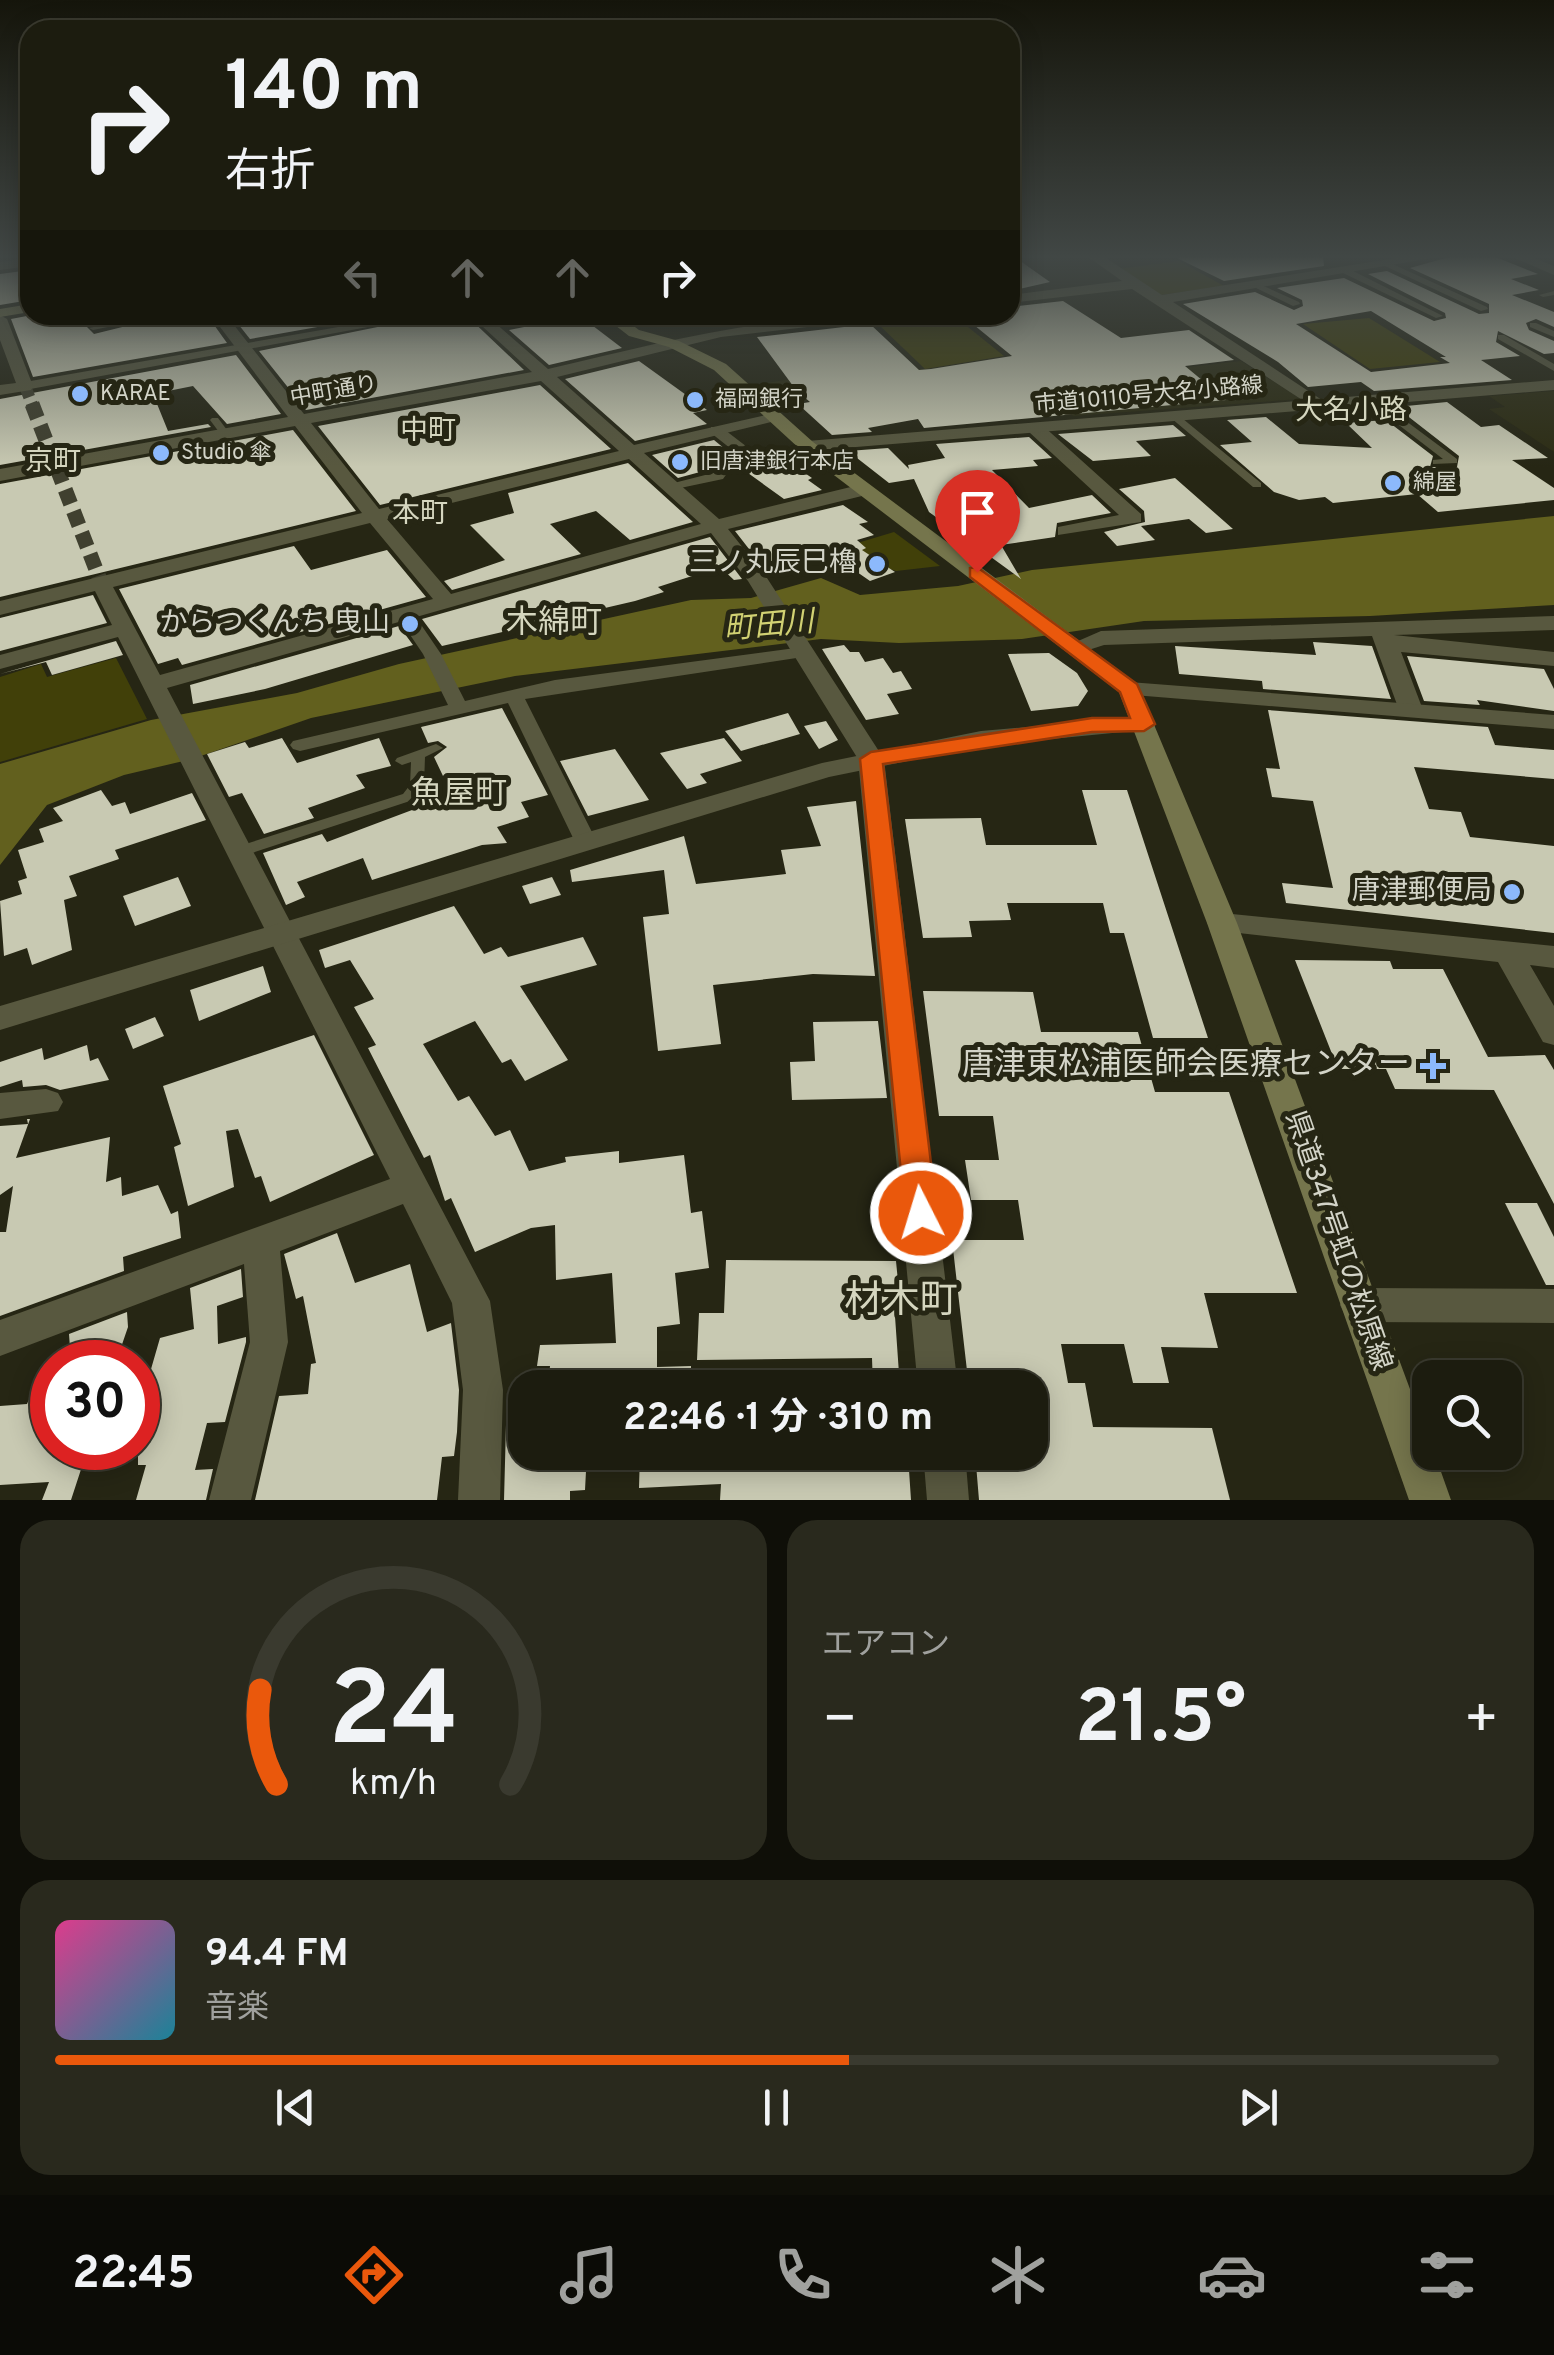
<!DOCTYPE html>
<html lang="ja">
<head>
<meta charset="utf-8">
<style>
  body { margin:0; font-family:Overpass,"Noto Sans JP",sans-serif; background:#29291d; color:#f1f3f6; height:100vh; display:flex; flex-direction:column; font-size:38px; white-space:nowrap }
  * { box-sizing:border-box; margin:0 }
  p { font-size:32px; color:#a0a19e }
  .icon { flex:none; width:55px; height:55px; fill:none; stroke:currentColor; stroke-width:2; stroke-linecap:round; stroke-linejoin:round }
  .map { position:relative; height:1500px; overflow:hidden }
  .panel { display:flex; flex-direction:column; gap:20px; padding:20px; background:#0f0f08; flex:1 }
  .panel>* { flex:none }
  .banner { position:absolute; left:20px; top:20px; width:1000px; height:305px; border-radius:30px; box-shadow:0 5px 25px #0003,0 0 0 2px #3a3a2f; background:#1c1c0f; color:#f1f3f6; overflow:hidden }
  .controls { position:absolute; left:1412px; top:1360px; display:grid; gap:20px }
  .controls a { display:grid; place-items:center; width:110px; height:110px; border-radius:20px; background:#1c1c0f; box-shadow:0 5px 25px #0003,0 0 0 2px #3a3a2f; font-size:50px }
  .speed { position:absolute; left:30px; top:1340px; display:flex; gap:20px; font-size:50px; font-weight:700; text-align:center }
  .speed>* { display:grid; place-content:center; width:130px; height:130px; border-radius:50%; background:#1c1c0f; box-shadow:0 5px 25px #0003,0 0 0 2px #3a3a2f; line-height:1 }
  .speed .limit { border:15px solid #d22; background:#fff; color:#111 }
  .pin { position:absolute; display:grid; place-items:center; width:85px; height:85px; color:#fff; margin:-102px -42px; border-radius:50% 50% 50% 0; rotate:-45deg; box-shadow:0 0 10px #0007 }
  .pin .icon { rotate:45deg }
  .me { position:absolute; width:110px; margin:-55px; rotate:355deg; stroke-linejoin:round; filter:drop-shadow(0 0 8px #0008) }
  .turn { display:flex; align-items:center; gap:35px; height:210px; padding:0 40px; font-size:45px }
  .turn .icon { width:130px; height:130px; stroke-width:2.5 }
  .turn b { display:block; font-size:70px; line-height:85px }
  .lanes { display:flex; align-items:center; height:95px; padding:0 40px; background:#0003; justify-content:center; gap:50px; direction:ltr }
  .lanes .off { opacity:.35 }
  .big { font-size:75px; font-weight:700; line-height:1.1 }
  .panel .tile { flex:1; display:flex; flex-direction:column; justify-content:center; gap:15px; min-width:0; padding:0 35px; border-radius:30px; background:#29291d }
  .panel .dial { align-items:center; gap:0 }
  .dial svg { height:260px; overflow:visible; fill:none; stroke:#3a3a2f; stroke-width:7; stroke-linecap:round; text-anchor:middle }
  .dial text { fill:#f1f3f6; stroke:none }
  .song { display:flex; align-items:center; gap:30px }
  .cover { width:120px; height:120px; border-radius:15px; background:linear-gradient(135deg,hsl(330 70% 55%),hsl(190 70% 35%)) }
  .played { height:10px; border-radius:5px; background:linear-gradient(90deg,#ea580c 55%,#3a3a2f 55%) }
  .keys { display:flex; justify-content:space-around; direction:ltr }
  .heat { display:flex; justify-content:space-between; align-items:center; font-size:55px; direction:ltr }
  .panel .tiles { flex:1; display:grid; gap:20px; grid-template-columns:1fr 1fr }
  .tile:last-child { grid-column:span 2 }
  .trip { position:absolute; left:508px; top:1370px; width:540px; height:100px; border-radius:30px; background:#1c1c0f; box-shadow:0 5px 25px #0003,0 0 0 2px #3a3a2f; font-weight:700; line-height:100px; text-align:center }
  .tabs { display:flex; height:160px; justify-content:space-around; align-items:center; background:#0b0b06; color:#a0a19e }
  .tabs .icon { width:70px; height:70px }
  .tabs .selected { color:#ea580c }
  .tabs b { font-size:45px; color:#f1f3f6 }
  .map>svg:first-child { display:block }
  .built { fill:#2d2d14 }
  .green { fill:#414009 }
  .water { fill:#62601e }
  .building { fill:#c8c9b2; fill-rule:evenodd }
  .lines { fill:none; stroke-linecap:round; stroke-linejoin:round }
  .pedestrian-tunnel-far1 { stroke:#40402f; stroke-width:12; stroke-dasharray:12 6; stroke-linecap:butt }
  .pedestrian-tunnel { stroke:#40402f; stroke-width:15; stroke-dasharray:15 8; stroke-linecap:butt }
  .path { stroke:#848576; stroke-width:4; stroke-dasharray:4 4; stroke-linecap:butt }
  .service { fill:#58583f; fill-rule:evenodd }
  .pedestrian { fill:#58583f; fill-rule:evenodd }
  .minor { fill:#58583f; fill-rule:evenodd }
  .tertiary { fill:#58583f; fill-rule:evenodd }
  .secondary { fill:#75754c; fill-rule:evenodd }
  .route { fill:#ea580c; stroke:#983908; stroke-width:2.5 }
  .poi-dot { fill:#8cb9fc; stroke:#262614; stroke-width:4 }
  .labels { text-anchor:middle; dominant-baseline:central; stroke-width:10; stroke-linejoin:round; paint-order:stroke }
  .far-street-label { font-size:22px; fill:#d3d4c8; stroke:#262614 }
  .far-poi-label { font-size:22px; fill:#d3d4c8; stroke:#262614; text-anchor:start }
  .far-quarter-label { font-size:28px; fill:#d5d6bf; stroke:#262614 }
  .poi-label { font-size:28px; fill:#d3d4c8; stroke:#262614; text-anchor:end }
  .street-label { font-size:28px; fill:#d3d4c8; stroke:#262614 }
  .water-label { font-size:30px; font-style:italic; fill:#d1d173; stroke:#262614 }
  .quarter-label { font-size:32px; fill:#d5d6bf; stroke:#262614 }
  .near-poi-label { font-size:32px; fill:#d3d4c8; stroke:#262614; text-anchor:end }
  .near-quarter-label { font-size:38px; fill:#d5d6bf; stroke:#262614 }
</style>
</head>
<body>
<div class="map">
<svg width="1554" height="1500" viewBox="0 0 1554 1500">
  <rect width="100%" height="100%" fill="#262614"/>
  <path class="built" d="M1016,355L1162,370L1241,361L1301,399L1073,416L1060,402L909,384L785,404L761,384L839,371L931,369Z
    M1554,391V452L1489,409L1505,407L1489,396Z"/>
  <path class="green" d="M1179,261L1224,286L1161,295L1118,269Z
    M921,315H953L1004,356L925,369L877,323Z
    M1369,318L1440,362L1370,369L1303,324Z
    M894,532L940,566L896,571L834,550Z
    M116,658L147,719L0,762V677L41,664L47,677Z"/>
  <path class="water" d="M1554,516V605L1370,616L1144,621L1022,639L899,643L821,639L515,676L311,718L192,759L124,775L47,805L0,865V764L151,720L297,693L399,664L691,600L751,598L821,578L860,595L958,586L1032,570Z"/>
  <path class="building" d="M1010,256H1013L1050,282L1010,291Z
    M1173,256H1323L1324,266L1224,281Z
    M1453,256H1493L1538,274L1511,279L1539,290L1512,295L1554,312V327L1536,319L1526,323L1529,330L1554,341V353L1544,354L1498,331L1496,342L1520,356L1481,360L1512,380L1374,391L1361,382L1308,387L1278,362L1183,304L1255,292L1294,310L1303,306L1302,300L1277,288L1344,278L1434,321L1446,318L1445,313L1368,274L1387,271L1479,314L1489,313V304L1410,268ZM1371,311L1446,357H1440L1450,363L1371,372L1296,324Z
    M30,270V300L0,305V274Z
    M1063,301L1121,338L1189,330L1234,360L1185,366L1226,400L924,428L918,419L868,428L872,432L832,435L798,404L810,402L796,390L757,337L870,324L919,370L931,369L1012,356L974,325L1010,320V307Z
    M32,315H132L86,326L94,334L171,315H207L227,343L33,377L11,319Z
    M231,315H385L250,339Z
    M437,315H466L524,370L306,410L259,351Z
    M580,316L622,348L549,365L509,330Z
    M236,355L281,414L227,424L193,386L153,394L168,431L208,424L211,427L0,465V399Z
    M639,361L707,410L693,413L707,424L635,441L565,379Z
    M540,385L611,449L380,505L318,426Z
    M1447,402L1481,427L1499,425L1548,458L1512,460L1554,488V500L1438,512L1417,494L1333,503L1325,497L1299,500L1274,492L1220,445L1252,442L1227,420L1266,417L1299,444L1372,448L1346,423L1386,420L1433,456L1430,467H1457L1459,456L1396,407Z
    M1173,425L1186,436L1136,441L1151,456L1093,461L1058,434Z
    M293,430L356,511L0,597V484Z
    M1029,437L1052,458L1033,460L1038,466L992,470L1029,508L1092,495L1111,513L1057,523L1055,537L1001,545L1021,579L929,512L914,479L889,483L848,451L888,448L909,469L908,465L945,458L936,444Z
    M714,440L731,454L719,457L711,469L678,478L652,455Z
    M786,460L812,478L808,480L822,490L784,499L741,468Z
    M628,463L693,522L630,540L596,511L550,524L581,554L452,590L444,581L505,560L470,525L514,513L508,493Z
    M1175,478L1233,529L1206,533L1189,519L1141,526L1155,540L1117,546L1104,532L1145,522L1144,511L1119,489Z
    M843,505L868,522L859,524L874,535L857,540L866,548L862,550L895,572L870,581L831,554L767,572L735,531Z
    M710,537L742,579L734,580L720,567L658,587L664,592L635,601L442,646L422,619Z
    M294,546L311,570L387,550L426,597L182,665L178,658L158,664L119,589Z
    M93,595L107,623L0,651V618Z
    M399,626L413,645L265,689L193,704L190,685Z
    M116,641L123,655L52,675L46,662L0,674Z
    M1313,642L1372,646L1391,699L1263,689L1262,681L1179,674L1175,646L1316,655Z
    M844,645L850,652H859L865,662L883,658L893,673L901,671L912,689L887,694L899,714L866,720L822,649Z
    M1049,653L1077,673L1088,691L1078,706L1031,711L1008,654Z
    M1407,656L1544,669L1554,689V711L1477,700L1480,705L1424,701Z
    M502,708L548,795L521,802L529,817L497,827L507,843L482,845L372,880L363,858L297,882L305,897L286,905L263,853L322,834L327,842L452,795L434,757L447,747L438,741L428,743L421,727Z
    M1268,710L1488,727L1495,745L1554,750V779L1414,767L1429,809L1461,812L1470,837L1554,846V933L1286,903L1282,883L1333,888L1313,801L1272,797L1266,768L1280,769Z
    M788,713L800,734L741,751L725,731Z
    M826,721L838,740L819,749L804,726Z
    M282,738L297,763L379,738L391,766L356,775L365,788L308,808L314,818L264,834L242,793L229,797L207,754L245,742L249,748Z
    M724,738L742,761L700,774L707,783L687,789L660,753Z
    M615,749L649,800L588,816L560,761Z
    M101,790L112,806L125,802L130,814L192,793L206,820L115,850L119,859L69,876L77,896L64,900L72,950L32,965L27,948L4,956L0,901L22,894L18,881L27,878L18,850L44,842L39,829L63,821L53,808Z
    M1082,790H1127L1208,1038H1153L1124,933H1110L1103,903H1007L1011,920L969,921L972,937L923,938L905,819L981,818L986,845H1097Z
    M856,801L875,976L813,974L713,985L721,1044L658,1051L643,917L669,914L664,870L572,882L570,870L684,836L696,884L786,874L781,850L821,846L807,807Z
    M178,877L191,906L135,926L123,896Z
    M552,877L561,895L530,904L522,886Z
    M454,906L484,954L501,947L508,957L583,937L597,965L520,986L568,1060L525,1081L511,1059L502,1063L475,1021L423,1044L458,1101L469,1096L495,1136L510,1130L529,1171L566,1162L565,1157L619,1151V1163L684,1155L691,1213L702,1211L709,1268L675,1273L680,1324L657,1327V1367L691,1366V1388H548L550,1366H537L540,1345L616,1343L612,1273L556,1280L555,1225L531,1228L475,1252L451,1198L445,1201L430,1155L424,1158L368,1048L376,1045L354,1007L374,999L350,960L325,968L319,950Z
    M1295,960L1390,961L1393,969H1443L1488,1057L1545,1055L1554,1070V1204L1494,1090L1395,1089L1386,1069H1338Z
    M263,966L271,992L199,1021L190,990Z
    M923,991L1033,992L1041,1032H1138L1155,1092H1229L1297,1293H1204L1218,1348L1161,1347L1169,1383H1133L1124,1344H1061L1068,1383H1085L1093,1427L1212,1428L1230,1500H979L975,1452H1030V1388H969L952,1240H1024L1018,1200H971L965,1160H999L993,1116H939Z
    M155,1017L164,1036L133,1049L125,1029Z
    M878,1021L887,1098L792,1100L790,1062L815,1061L813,1022Z
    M314,1035L374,1155L270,1202L261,1176L255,1178L238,1129L226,1131L234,1187L188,1206L174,1147L181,1144L163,1086Z
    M87,1045L90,1061L98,1058L109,1080L60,1090L46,1085L23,1087L22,1080L0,1087V1062L42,1048L44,1060Z
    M27,1119H30L16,1158L110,1137L106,1182L121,1177L122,1196L158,1185L171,1214L178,1211L181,1238L123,1257L124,1271L0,1316V1232H6L13,1186L0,1195V1126L28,1124Z
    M1505,1203H1537L1554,1237V1285H1546Z
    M337,1233L355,1283L410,1264L427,1332L451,1323L459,1390L457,1432L454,1456L442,1457L437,1500H255L279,1396L308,1394L311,1364L316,1363L303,1296L296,1299L284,1254Z
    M726,1260L896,1261L900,1302H894L900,1388H873L872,1358L697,1360L699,1313H724Z
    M241,1269L243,1297L217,1306L218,1344L246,1337V1342L225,1422L207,1423L195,1470L213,1469L206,1500H136L146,1465H138V1414L160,1338L194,1329L190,1288Z
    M127,1312L128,1327L116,1362H71L69,1334Z
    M52,1394V1448H88L71,1500H42L49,1482L0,1485V1406L27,1404L31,1395Z
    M525,1424V1452H587L585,1490L570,1491V1500H504L506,1425Z
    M640,1452H684L683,1464L909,1470L911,1500H720L721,1484L639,1488Z"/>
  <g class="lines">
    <path class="pedestrian-tunnel-far1" d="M25,386L33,407"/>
    <path class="pedestrian-tunnel" d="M32,404L102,585"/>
    <path class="path" d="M874,563L881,568"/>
    <path class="service" d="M1388,262L1487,307L1488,309L1481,311L1385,266V262Z
      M1343,269H1349L1443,316L1436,318L1343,273Z
      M1257,283L1299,302L1300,304L1293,306L1254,287L1253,285Z
      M1554,291V295L1543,297L1539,295Z
      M150,315H167L93,330L89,328Z
      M1530,323H1536L1554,331V337L1530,327Z
      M1498,335H1504L1554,364V371L1498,339Z
      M1369,398H1375L1457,459V463L1433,464V460L1443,459L1369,402Z
      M1171,414H1177L1261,483V487H1253L1171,418Z
      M212,418H218L230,434L228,436H222L210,420Z
      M436,744L443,748L425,757L424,785L413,800L246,855L241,856L233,851L236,847L403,794L410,785L411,762L402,765L395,761L397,758Z"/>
    <path class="pedestrian" d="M407,315H433L25,390L18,386L25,382Z
      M711,427H721L755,453L789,448L796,452L789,456L732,466L723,479L666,491V485L713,473L722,459L740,456L711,433Z
      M405,609L411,610L441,654L465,701L555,680L803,647L812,652L803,657L525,699L597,842L586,849L575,842L508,703L300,751L293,749L290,745L293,741L448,705L423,654L396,614Z"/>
    <path class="minor" d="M1087,256H1103L1162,295L1409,256H1444L1173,302L1322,400L1324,404L1316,409L1132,289L1010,303V295L1122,281Z
      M30,258V266L0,270V262Z
      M0,315L7,319L33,386L31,390L0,395V385L16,383L0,340Z
      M211,315H226L304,414L532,372L470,315H486L548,369C662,342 765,315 883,315L876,319L721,337L557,377L634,445L779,412V420L644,453L719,519L863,484L872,490L870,494L728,529L767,578L884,759L958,1388H918L858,759L748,581L711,533L167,688L490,1301L503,1390L500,1500H458L463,1390L452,1303L403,1204L280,1251L288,1342L251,1500H209L250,1342L244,1264L0,1356V1320L390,1179L118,637L0,669V655L112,625L95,591L0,615V601L362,513L295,426L0,481V469L288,417ZM541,381L619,451L379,509L311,423ZM629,459L701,524L451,594L387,519ZM370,523L433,599L160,675L113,587Z
      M1029,424H1041L1141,514V522L1058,535V527L1119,515L1029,432Z
      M1554,616V630L1394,635L1554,652V666L1401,652L1423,710L1411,717L1399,710L1372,636L1104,645L1073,655L1062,648L1101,631Z
      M1222,913L1554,946V968L1530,965L1554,1006V1045L1543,1042L1498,962L1212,930L1207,923L1212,916Z
      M46,1089L58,1093L63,1102L58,1111L0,1119V1093Z
      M1359,1288L1554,1289V1323L1359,1322L1346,1317L1340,1305L1346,1293Z
      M923,1452H965L969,1500H927Z"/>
    <path class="tertiary" d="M1510,256H1529L1554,266V275Z
      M471,315H488L481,319Z
      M1554,380V390L807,451L798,446L807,441Z
      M1129,682L1554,715V729L1121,694L1117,689Z
      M1144,717L1156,724L1153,729L981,746L829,777L0,1030V1006L822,763L981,731Z"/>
    <path class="secondary" d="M30,304V312L0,317V309Z
      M602,315H619L639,330L679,341L726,364L813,442L1137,684L1237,923L1430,1443V1452H1434L1451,1500H1409L1207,923L1119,692L801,450L714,370L669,347L629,336Z"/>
  </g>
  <linearGradient id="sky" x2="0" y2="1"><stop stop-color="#15150b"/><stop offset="0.55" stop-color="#414745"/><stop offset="1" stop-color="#414745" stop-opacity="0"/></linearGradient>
  <rect width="1554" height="467" fill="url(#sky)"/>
  <path class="route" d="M977,567L1137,684L1155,724L1144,731L1092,732L883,764L937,1213L933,1223L921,1227L909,1223L905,1213L860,759L871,752L1092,718H1130L1120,692L970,577V568Z"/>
  <g class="poi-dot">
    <circle cx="80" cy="394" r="10"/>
    <circle cx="695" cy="400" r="10"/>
    <circle cx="161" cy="453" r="10"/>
    <circle cx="680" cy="462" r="10"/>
    <circle cx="1393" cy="483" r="10"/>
    <circle cx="877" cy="564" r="10"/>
    <circle cx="410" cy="624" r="10"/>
    <circle cx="1512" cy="892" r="10"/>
    <path d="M1428 1051h10v10h10v10h-10v10h-10v-10h-10v-10h10z"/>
  </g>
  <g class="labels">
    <g class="far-street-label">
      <text transform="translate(334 392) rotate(-10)">中町通り</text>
      <text transform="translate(1149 396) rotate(-5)">市道10110号大名小路線</text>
    </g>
    <g class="far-poi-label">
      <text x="100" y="394">KARAE</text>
      <text x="715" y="400">福岡銀行</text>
      <text x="181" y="453">Studio 傘</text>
      <text x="700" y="462">旧唐津銀行本店</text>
      <text x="1413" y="483">綿屋</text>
    </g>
    <g class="far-quarter-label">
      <text x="1351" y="412">大名小路</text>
      <text x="428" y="432">中町</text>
      <text x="53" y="463">京町</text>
      <text x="420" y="515">本町</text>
    </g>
    <g class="poi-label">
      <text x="857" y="564">三ノ丸辰巳櫓</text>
      <text x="390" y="624">からつくんち 曳山</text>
      <text x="1492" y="892">唐津郵便局</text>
    </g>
    <g class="street-label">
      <text transform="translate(1337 1241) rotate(71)">県道347号虹の松原線</text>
    </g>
    <g class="water-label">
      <text transform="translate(769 627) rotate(-5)">町田川</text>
    </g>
    <g class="quarter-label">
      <text x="554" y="624">木綿町</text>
      <text x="459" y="795">魚屋町</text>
    </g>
    <g class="near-poi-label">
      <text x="1410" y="1066">唐津東松浦医師会医療センター</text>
    </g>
    <g class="near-quarter-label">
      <text x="901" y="1302">材木町</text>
    </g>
  </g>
</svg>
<div class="controls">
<a><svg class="icon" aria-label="search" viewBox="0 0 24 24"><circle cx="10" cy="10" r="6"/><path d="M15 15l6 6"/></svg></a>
</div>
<div class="speed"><div class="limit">30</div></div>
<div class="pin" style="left:977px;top:572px;background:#d93025"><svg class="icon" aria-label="arrive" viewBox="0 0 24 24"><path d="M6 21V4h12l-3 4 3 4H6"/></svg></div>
<svg class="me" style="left:921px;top:1213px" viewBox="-20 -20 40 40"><circle r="17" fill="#ea580c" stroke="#fff" stroke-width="3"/><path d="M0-11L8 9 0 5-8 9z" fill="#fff"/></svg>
<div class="trip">22:46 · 1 分 · 310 m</div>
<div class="banner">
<div class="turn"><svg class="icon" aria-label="right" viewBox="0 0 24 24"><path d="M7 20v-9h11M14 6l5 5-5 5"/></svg><div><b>140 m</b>右折</div></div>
<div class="lanes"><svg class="icon off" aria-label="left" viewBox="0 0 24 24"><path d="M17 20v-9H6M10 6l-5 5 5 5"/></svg><svg class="icon off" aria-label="ahead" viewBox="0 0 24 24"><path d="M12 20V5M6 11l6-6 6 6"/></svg><svg class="icon off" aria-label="ahead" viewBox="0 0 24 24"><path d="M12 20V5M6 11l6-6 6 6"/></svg><svg class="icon" aria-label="right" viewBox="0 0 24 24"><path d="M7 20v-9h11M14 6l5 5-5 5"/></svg></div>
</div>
</div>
<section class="panel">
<div class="tiles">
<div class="tile dial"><svg viewBox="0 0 100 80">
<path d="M14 69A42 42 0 1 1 86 69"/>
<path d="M14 69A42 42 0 0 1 9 40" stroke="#ea580c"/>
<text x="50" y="56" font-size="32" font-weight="700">24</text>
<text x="50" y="72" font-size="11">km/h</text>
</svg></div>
<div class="tile"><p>エアコン</p>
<div class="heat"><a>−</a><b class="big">21.5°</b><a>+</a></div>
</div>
<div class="tile">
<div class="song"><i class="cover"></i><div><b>94.4 FM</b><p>音楽</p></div></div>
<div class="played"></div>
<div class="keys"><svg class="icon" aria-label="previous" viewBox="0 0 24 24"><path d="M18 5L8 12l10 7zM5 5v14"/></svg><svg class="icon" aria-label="pause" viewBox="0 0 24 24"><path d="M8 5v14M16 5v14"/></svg><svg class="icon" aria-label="next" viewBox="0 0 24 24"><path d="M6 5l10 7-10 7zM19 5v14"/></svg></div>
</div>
</div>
</section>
<nav class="tabs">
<b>22:45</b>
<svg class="icon selected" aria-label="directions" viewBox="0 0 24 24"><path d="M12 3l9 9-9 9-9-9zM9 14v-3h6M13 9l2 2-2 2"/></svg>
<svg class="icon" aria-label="music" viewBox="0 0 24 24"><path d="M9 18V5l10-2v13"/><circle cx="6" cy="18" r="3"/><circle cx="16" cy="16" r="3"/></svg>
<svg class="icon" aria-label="phone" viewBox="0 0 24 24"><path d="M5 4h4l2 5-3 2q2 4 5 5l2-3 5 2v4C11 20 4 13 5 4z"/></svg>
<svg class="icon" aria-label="climate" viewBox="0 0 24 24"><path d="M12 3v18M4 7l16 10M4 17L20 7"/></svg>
<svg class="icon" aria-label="car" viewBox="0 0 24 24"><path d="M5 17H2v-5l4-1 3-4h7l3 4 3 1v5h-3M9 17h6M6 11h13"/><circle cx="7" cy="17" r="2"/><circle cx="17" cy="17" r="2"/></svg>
<svg class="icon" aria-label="filters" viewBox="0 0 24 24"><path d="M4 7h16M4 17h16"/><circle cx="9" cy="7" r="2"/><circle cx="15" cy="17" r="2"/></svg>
</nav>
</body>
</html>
